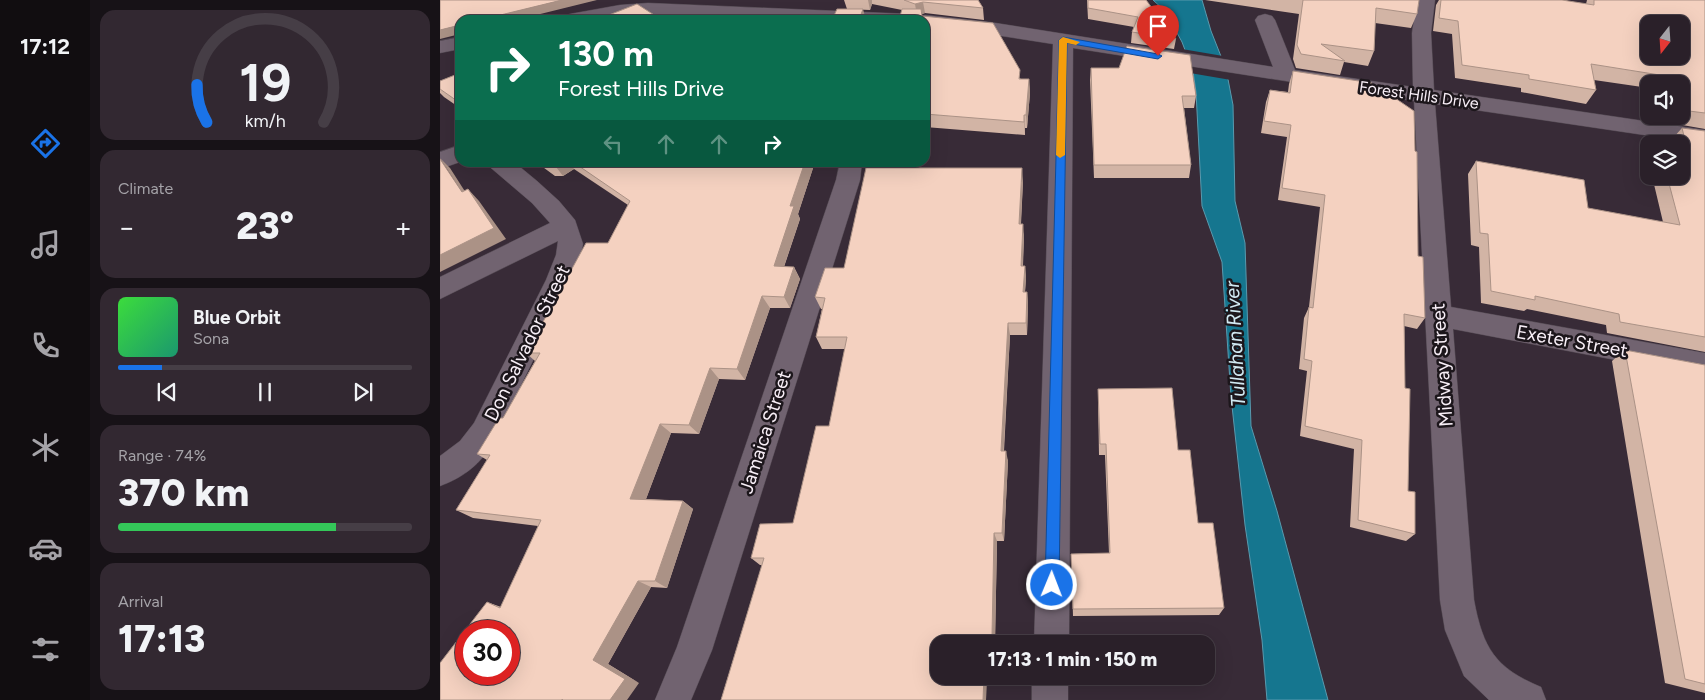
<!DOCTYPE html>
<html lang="en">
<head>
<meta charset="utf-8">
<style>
  body { margin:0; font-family:Figtree,sans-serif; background:#322831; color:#f1f3f6; height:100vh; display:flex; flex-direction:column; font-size:19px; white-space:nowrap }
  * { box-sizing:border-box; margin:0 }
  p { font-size:16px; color:#a5a3a8 }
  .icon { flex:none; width:28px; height:28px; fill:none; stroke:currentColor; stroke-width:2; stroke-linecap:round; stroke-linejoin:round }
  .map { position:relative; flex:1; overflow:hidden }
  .details { display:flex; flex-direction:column; gap:10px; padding:10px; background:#171217; width:350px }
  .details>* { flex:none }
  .hud { position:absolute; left:15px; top:15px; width:475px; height:152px; border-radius:15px; box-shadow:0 5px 20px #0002,0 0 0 1px #463e46; background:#0b6e4f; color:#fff; overflow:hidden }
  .needle { width:32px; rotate:197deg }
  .buttons { position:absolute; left:1200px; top:15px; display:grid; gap:10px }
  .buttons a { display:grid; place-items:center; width:50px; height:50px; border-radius:10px; background:#2a2029; box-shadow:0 5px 20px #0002,0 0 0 1px #463e46; font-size:25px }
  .speed { position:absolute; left:15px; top:620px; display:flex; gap:10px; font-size:25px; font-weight:700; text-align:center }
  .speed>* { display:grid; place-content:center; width:65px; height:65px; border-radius:50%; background:#2a2029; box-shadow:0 5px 20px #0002,0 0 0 1px #463e46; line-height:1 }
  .speed .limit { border:8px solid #d22; background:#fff; color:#111 }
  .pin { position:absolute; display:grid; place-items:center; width:42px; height:42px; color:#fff; margin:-51px -21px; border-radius:50% 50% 50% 0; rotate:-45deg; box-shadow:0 0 5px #0007 }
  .pin .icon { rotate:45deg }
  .me { position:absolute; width:55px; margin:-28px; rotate:1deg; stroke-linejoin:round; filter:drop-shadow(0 0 4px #0008) }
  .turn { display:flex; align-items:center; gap:18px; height:105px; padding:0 20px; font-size:22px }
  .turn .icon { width:65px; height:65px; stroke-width:2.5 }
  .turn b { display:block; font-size:35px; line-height:42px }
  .lanes { display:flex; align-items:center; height:48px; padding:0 20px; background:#0003; justify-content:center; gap:25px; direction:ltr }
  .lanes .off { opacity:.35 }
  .big { font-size:38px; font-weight:800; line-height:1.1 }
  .details .card { flex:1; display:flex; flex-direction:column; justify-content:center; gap:8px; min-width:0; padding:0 18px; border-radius:15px; background:#322831 }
  .details .dial { align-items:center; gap:0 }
  .dial svg { height:130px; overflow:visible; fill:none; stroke:#463e46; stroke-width:7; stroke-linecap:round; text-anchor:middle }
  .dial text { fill:#f1f3f6; stroke:none }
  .song { display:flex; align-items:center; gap:15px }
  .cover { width:60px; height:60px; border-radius:8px; background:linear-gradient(135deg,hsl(120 70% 55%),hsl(160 70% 35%)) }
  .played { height:5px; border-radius:2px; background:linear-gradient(90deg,#1a73e8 15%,#463e46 15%) }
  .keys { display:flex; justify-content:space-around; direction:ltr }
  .heat { display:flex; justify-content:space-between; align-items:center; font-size:28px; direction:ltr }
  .charge { height:8px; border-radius:4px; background:linear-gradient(90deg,#34c759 74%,#463e46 0) }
  .trip { position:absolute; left:490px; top:635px; width:285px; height:50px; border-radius:15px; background:#2a2029; box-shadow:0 5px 20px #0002,0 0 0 1px #463e46; font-weight:800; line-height:50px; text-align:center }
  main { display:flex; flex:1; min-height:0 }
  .menu { display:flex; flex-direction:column; width:90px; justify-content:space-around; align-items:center; background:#110d10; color:#a5a3a8 }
  .menu .icon { width:35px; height:35px }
  .menu .selected { color:#1a73e8 }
  .menu b { font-size:22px; color:#f1f3f6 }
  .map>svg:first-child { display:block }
  .water { fill:#15768f; stroke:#599aae }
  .pier { fill:#382b37 }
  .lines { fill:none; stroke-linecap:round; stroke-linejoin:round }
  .minor-casing { stroke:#534952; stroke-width:1 }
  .minor { fill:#716370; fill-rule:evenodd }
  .wall { fill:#d2b4a5 }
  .shaded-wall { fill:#ab9286 }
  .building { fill:#f4d1c0; stroke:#ab9286; fill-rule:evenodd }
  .route { fill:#1a73e8; stroke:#114b97 }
  .slow { fill:#f59e0b }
  .labels { text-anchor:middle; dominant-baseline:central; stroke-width:5; stroke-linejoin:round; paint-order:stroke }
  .far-street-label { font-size:16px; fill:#f8eff7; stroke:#1c161b }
  .street-label { font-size:19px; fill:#f8eff7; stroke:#1c161b }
  .water-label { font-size:20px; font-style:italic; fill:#d1e9f2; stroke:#1c161b }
</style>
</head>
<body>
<main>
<nav class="menu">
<b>17:12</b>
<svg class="icon selected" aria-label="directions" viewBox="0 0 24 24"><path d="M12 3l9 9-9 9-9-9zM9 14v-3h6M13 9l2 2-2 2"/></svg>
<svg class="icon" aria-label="music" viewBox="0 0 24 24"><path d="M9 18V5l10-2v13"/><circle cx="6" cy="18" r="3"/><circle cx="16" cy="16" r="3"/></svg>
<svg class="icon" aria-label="phone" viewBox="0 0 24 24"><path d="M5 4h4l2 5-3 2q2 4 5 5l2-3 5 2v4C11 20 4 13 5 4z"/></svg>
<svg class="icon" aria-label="climate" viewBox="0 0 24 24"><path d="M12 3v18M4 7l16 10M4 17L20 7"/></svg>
<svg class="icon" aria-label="car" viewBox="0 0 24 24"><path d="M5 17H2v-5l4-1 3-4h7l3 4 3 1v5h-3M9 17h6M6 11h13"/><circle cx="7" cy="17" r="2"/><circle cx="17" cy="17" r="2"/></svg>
<svg class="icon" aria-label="filters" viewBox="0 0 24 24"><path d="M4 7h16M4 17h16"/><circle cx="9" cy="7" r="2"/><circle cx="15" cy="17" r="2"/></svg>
</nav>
<section class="details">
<div class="card dial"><svg viewBox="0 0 100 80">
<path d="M14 69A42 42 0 1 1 86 69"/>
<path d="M14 69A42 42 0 0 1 8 46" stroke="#1a73e8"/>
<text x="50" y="56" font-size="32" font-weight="700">19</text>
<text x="50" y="72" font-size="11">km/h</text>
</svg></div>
<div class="card"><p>Climate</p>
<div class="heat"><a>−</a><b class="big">23°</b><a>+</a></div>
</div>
<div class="card">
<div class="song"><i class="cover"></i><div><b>Blue Orbit</b><p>Sona</p></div></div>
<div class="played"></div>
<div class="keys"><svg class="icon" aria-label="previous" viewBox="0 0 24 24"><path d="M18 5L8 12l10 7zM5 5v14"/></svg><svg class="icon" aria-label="pause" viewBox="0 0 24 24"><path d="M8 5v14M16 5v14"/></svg><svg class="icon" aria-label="next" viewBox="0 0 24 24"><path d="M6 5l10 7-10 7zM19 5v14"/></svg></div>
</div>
<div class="card"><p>Range · 74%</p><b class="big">370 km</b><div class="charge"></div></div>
<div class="card"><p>Arrival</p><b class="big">17:13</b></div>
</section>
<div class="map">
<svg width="1265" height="700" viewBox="0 0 1265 700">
  <rect width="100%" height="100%" fill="#382b37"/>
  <path class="water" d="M713,0H762L771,31L786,69L793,105L795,201L805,243L811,426L837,511L888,700H827L822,640L805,525L791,397L782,262L762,206L756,92L753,71L742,42L725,11Z"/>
  <path class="pier" d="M742,49L783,56L791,80L750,73Z"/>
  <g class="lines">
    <g class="minor-casing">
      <path id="minor" d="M977,0H995L991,33L994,90L1265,130V144L995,104L1011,307L1265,353V377L1013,329L1034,600C1043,648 1055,668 1101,687L1106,700H1049L1024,676L1005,630L1000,600L974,101L633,48L629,644H594L613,44L549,34L485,27V20H334L208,15L162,20H120L123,16L130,14L180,5L208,3L469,14L477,18L485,15L549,22L833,67L815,20L818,16L825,14L832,16L835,20L855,70L973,87L972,33Z
        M20,37V49L0,53V41Z
        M20,145V162L0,169V152Z
        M48,162H74L97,181L119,201L135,220L143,244L140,260L132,280L54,441C41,464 24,477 0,486V456L20,441L34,423L106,280L116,255L118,241L0,299V277L110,223L92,203L51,168Z
        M400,162H422L420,180L272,650L251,700H215L237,647L396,180Z
        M592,676H628V700H592Z"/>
    </g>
    <use href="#minor" class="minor"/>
  </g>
  <path class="wall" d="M404,0H538L543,8L544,20L485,13L482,14V16L581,79H589L590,93L587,128H585V135L485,127V20L462,10L432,4L430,10L407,9Z
    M647,0H706L736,39L734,49L691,43L692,32L694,27L648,19Z
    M765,0H979L977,14L971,28L935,23L934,51L928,66L904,62L900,75L856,68L853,59L859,14Z
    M999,0H1122L1146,4L1147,0H1265V129L1225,122L1223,116H1241V84H1209V88L1154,80L1156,90L1146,104L1081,92V88L1015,78L1012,34L993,31L996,5Z
    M651,68L756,96L754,108H744L751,165L749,178H654L650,80Z
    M853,71L932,92L978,256L985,318L977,329L964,326L965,388L968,491L975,534L966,541L910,527L914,449L860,436L867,371L859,369L864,318L869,307L880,207L838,200L847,137L821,133L826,102L830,90L848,92L849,84Z
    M20,73V108L4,97L0,93V81Z
    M1242,128L1265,131V352L1167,333L1166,325L1087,309L1084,311L1041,303L1039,247L1031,245L1028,174L1036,161L1148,208L1223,222L1212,176H1241V144H1209V164L1205,148L1216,135L1233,138Z
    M96,162H375L358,214L360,219L344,267H354L360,279L350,308H330L305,380L279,379L259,434L231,433L206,499L243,501L253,509L227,588L211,587L168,664L199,683L47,602L61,607L98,526L33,518L16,510L47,460L37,454L63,418L95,361L86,353L168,243L188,205L134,169L123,176H115Z
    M583,181L581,224L584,236L583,266H585L586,278L585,292H587L588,304L587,335H570L564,451L568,461L564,541H557L555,642H547L546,700H281L322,565H320L311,558L353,523L389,426L405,349H382L376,337L382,309H381L375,297L404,268Z
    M1185,350L1265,365V693L1225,683L1172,361Z
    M658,389L738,450L758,523L784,608L779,615L633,616L631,554L669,553L665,455H659L658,401Z"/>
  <path class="shaded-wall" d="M122,0H157L76,20H40Z
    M428,0H432V4L430,10Z
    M483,2L485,13L477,16L475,4Z
    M423,9L426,20H419Z
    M20,25V34L0,39V30Z
    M589,79L590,93L587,128L586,115Z
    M584,115L585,128V135L584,122Z
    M0,158L10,168L33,204L22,192Z
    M114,162H129L134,169L123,176L113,163Z
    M365,162H375L358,214L360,219L340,278L334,266L350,206Z
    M582,168L583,181L580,236L579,224Z
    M28,189L39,201L66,239L0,272V255Z
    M583,224L584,236L582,278L581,266Z
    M585,266L586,278L584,304L583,292Z
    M354,267L360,279L350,308L344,297Z
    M587,292L588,304L587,335L586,323Z
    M322,296L330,308L305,380L297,369Z
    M568,323L570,335L563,461L561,451Z
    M270,368L279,379L259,434L249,425Z
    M220,424L231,433L203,507L190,499Z
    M566,451L568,461L564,541L562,533Z
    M243,501L253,509L227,588L215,581Z
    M554,533L557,541L555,642L552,636Z
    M198,581L211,587L168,664L199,683L187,700H170L153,660Z
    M544,637L547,642V644H544Z
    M544,676H547L546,700H543Z"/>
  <path class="building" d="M0,0H122L40,20H20V25L0,30Z
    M464,0H538L543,8L483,2L475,4Z
    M648,0H706L736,39L692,32L698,17L648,8Z
    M863,0H979L977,14L936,8L934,51L881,44L905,61L861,54L857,45Z
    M1001,0H1122L1154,5V0H1265V113L1241,110V84H1228L1226,76L1151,64L1156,90L1089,79V75L1022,65L1018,21L999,18ZM1209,24H1241V56H1209Z
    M197,4L222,20H156Z
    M397,9H423L419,20H392Z
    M462,9H481L482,16L553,23L580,70L579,79H589L586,115H584V122L485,114V20H459Z
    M687,46L750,55L756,96H742L751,165H654L651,68H679Z
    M853,71L932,83V92L952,96L974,111L975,151L977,152L978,256L983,257L985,318L964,314L965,388L970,389L968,491L975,492V534L918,520L922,440L865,426L872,361L864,359L869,307L873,308L885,195L842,188L851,125L824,121L830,90L850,93Z
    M20,73V103L0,89V81Z
    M1242,128L1265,131V337L1180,322L1179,314L1095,296V300L1051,291L1048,234L1040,233L1036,161L1144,180L1148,208L1240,225L1227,176H1241V144H1219L1216,135L1245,140Z
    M0,159L22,192L28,189L54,228L0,255Z
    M133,162H365L350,206H354L334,266L354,267L344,297L322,296L297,369L270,368L249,425L220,424L190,499L243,501L215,581H198L153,660L185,679L170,700H123L122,699V700H0V663L47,602L60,608L101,520L16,510L50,455L37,454L59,418H63L100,353H86L146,243H168L190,201ZM26,631H69V674H26Z
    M426,168H582L579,224H583L581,266H585L583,292H587L586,323H568L561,451H566L562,533H554L552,636L544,637V644H499V676H544L543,700H281L324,558H311L320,524L353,523L376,426H389L407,337H376L385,298L375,297L385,268H404Z
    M1185,350L1265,365V684L1245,679Z
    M732,388L738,450H750L758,523H773L784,608L633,609L631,554L670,553L666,444H660L658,389Z"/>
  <path class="route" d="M623,37L718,54L722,56L718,59L627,43L619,585L617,590L612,592L607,590L605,585L619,40Z"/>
  <path class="slow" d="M623,37L640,42L636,45L627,43L625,155L620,158L616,155L619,40Z"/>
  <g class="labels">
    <g class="far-street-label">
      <text transform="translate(979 95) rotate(8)">Forest Hills Drive</text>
    </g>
    <g class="street-label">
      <text transform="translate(1132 341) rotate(10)">Exeter Street</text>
      <text transform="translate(87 343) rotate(-64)">Don Salvador Street</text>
      <text transform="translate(1002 365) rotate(-94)">Midway Street</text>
      <text transform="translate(325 432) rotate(-72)">Jamaica Street</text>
    </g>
    <g class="water-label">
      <text transform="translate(795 344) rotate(-93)">Tullahan River</text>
    </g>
  </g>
</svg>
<div class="buttons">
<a><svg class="needle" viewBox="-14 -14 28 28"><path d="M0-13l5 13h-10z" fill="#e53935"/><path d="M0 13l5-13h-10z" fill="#a5a3a8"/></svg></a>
<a><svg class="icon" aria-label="sound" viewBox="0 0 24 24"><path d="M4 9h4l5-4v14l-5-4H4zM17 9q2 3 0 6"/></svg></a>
<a><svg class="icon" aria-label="layers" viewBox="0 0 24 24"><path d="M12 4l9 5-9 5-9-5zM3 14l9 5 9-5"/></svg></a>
</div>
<div class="speed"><div class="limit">30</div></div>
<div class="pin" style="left:718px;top:56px;background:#d93025"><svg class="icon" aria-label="arrive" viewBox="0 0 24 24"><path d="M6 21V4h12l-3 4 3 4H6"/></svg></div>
<svg class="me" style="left:612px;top:585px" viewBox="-20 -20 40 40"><circle r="17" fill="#1a73e8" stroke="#fff" stroke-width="3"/><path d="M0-11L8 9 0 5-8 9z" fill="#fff"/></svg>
<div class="trip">17:13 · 1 min · 150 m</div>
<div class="hud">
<div class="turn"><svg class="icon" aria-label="right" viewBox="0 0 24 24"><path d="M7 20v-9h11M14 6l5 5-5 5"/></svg><div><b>130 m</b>Forest Hills Drive</div></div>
<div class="lanes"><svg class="icon off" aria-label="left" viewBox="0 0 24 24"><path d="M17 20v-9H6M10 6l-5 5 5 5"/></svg><svg class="icon off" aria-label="ahead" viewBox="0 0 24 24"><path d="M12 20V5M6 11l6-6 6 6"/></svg><svg class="icon off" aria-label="ahead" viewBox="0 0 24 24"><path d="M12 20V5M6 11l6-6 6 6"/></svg><svg class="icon" aria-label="right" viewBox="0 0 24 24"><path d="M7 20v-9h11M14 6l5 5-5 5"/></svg></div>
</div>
</div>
</main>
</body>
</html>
